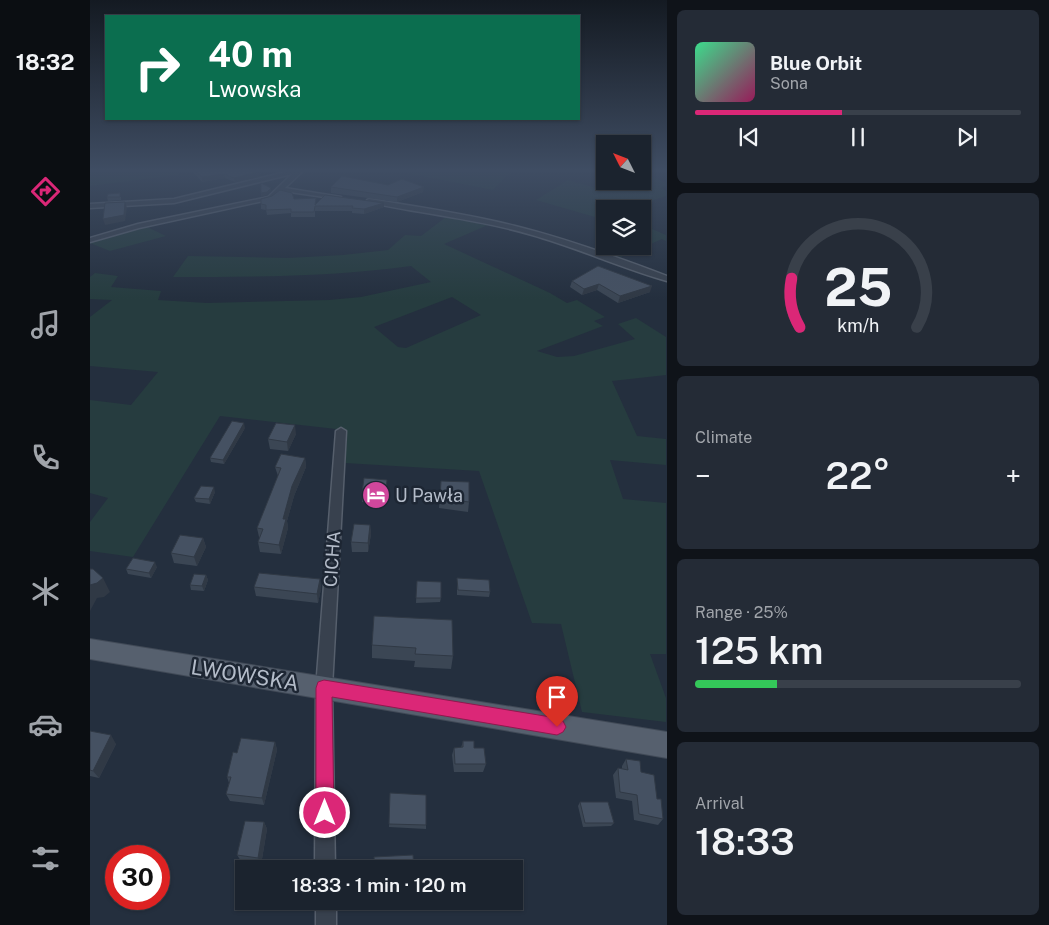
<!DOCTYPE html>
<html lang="en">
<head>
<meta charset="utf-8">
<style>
  body { margin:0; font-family:"Public Sans",sans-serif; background:#242b36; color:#f1f3f6; height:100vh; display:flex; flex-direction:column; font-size:19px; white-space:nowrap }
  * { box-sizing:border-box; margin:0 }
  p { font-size:16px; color:#a0a4aa }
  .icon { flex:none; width:28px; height:28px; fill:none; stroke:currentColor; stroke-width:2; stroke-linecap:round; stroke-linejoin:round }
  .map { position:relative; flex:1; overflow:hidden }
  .drawer { display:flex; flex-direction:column; gap:10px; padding:10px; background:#0f1319; width:382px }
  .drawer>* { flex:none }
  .hud { position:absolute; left:15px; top:15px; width:475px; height:105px; border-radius:0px; box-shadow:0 1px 4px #0004,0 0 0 1px #39404a; background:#0b6e4f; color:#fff; overflow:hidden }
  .needle { width:32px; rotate:312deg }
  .buttons { position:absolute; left:506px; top:135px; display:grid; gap:10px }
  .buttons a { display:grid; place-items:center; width:55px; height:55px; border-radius:0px; background:#1b232e; box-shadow:0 1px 4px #0004,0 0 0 1px #39404a; font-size:25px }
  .speed { position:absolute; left:15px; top:845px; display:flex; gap:10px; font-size:25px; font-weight:700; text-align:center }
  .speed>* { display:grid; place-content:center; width:65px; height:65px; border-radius:50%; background:#1b232e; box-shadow:0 1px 4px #0004,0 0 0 1px #39404a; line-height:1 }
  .speed .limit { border:8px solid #d22; background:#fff; color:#111 }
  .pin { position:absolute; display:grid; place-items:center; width:42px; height:42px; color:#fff; margin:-51px -21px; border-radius:50% 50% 50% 0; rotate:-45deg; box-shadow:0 0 5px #0007 }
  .pin .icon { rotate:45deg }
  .me { position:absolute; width:55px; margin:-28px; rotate:0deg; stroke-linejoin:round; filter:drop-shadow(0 0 4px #0008) }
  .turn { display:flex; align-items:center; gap:18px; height:105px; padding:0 20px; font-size:22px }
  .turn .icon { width:65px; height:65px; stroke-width:2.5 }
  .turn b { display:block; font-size:35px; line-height:42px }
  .big { font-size:38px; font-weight:600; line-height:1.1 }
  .drawer .tile { flex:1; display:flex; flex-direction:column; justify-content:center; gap:8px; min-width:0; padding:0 18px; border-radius:8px; background:#242b36 }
  .drawer .dial { align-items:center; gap:0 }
  .dial svg { height:130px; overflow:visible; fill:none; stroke:#39404a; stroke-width:7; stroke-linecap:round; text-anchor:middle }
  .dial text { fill:#f1f3f6; stroke:none }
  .song { display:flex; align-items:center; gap:15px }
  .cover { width:60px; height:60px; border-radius:8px; background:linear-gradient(135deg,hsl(150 70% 55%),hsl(330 70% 35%)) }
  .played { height:5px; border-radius:2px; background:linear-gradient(90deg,#db2777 45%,#39404a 45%) }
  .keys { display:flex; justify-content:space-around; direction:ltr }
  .heat { display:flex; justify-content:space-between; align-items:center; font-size:28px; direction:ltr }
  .charge { height:8px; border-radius:4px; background:linear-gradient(90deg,#34c759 25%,#39404a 0) }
  .trip { position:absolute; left:145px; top:860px; width:288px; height:50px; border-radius:0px; background:#1b232e; box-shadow:0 1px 4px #0004,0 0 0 1px #39404a; font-weight:600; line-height:50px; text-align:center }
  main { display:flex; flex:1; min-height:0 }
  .tab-bar { display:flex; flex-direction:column; width:90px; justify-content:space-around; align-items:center; background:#0b0e12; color:#a0a4aa }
  .tab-bar .icon { width:35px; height:35px }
  .tab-bar .on { color:#db2777 }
  .tab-bar b { font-size:22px; color:#f1f3f6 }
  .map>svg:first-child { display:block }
  .green { fill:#263c3f; fill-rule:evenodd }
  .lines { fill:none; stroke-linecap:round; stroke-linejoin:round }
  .minor-casing { stroke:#565f6c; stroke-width:3 }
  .primary-casing { stroke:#414a57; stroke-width:2 }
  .minor { fill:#38414e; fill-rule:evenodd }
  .primary { fill:#56606e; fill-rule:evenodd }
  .wall { fill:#3b4654 }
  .shaded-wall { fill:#303945 }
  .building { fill:#455162; stroke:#303945 }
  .route { fill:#db2777; stroke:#8e194d }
  .labels { text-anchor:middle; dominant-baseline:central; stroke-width:5; stroke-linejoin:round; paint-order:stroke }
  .poi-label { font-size:18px; fill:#b4bcc9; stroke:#1d2633; text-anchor:start }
  .street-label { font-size:18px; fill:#b4bcc9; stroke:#1d2633 }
  .near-street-label { font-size:21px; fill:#b4bcc9; stroke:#1d2633 }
</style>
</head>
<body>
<main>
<nav class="tab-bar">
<b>18:32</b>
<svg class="icon on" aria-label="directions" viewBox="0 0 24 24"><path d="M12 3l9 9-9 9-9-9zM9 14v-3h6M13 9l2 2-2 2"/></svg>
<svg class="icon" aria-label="music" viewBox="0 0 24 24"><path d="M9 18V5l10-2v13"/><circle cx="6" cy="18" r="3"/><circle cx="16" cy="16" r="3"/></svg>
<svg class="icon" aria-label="phone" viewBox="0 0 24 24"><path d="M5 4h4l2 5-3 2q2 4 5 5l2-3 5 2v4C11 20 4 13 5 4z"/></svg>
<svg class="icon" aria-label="climate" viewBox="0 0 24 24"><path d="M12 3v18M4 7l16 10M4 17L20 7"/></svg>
<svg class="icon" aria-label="car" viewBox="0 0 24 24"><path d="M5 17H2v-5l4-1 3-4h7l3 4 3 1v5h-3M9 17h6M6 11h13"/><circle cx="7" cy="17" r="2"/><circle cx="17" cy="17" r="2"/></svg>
<svg class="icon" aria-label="filters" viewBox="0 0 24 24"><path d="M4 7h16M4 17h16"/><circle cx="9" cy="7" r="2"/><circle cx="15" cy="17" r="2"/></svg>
</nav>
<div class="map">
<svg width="577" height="925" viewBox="0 0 577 925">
  <rect width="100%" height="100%" fill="#242f3e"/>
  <path class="green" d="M6,169H84L88,175L0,186V172Z
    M302,169H423L403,190L300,170Z
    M555,173L576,183V186L571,188L576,191V196L537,209H515V215L505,217L446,200L478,180L513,190L534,181H552L553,174Z
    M356,217L398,225L354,244L460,293L477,303L487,300L515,317L504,321L513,326L447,351L467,357L484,356L545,339L528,324L546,318L576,337V375L522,381L547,436L576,439V465L520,460L533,499L576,503V654H560L576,698V722L492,712L471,624L442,623L389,471L255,463L257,434L246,429L130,416L43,557L0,551V522L18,498L0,493V400L41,405L68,372L0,366V317L22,300L0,299V277L5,273L28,276L21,287L71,291L68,300L117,303L239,300L271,297L341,282L321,266C242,277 162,277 83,277L98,256L198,258L253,255L298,250L315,235L331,236ZM362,297L391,315L316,348L308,347L284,327Z
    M553,225L576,235V241L572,239L531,257L505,249L515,246H552Z
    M57,227L76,236L20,251L0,243Z"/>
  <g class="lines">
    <g class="minor-casing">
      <path id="minor" d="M208,169H215L195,188L251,197L248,199L193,191L182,199L49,228L0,242V238L48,224L178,197L202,174L84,203L0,208V204L84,199Z
        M279,199C328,207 377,214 425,226C477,239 527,257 577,276V281C531,268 488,248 442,235C388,219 332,214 277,202V200Z
        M251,428L256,431L242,688L245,869H225L226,688L246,431Z
        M226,901H246V925H226Z"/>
    </g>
    <g class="primary-casing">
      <path id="primary" d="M0,639L577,732V758L0,659Z"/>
    </g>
    <use href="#minor" class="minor"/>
    <use href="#primary" class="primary"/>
  </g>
  <path class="wall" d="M100,169H173V173L168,174L169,177L145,182L135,178L112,182Z
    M241,187L333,192L307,202L241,193Z
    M17,197H31V200L18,201Z
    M204,199L226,204L294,203V207L274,214L262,213V211H225V217H201V213L177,215L176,210L171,209V204Z
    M508,266L560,292L528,303L507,290L492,295L480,287L482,281Z
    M155,428L134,464L121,462L120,458Z
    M206,434L198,451L180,449L178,439Z
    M215,458L216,467L204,496L197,521L198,528L191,554L170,552L168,542L170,537H169L167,528L188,476L185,467Z
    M297,480V489L295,504L272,502V493Z
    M351,481L379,502L378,512L349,508Z
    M125,492L120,504L106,502L104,498Z
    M280,525L281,534L278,552H262L261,542Z
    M113,538L116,547L107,566L84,563L81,553Z
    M67,567L61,578L38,574L36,569Z
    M116,575L118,580L114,591L101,590L100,585Z
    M367,578L400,592L399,597L367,595Z
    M230,579L231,589L228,603L166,596L164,587Z
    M327,581L351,598L350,602L326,603Z
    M284,616L363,656L361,669L324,667L325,661L282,658V645Z
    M0,731L26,744L9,778L0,776Z
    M373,741L396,764L393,772H364L362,755L364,748H371Z
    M185,742L187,750L174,805L140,801L136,794L139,783L137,777L147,753Z
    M536,759L551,772L567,799L573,819L568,825L544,820L542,801L526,798L523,775L528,768L532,769V766Z
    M300,793L336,825V829L299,827Z
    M490,802L524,823L521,826L493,827L488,806Z
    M174,822L177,829L171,865L151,861L147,855Z"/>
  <path class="shaded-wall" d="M173,169V173L168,174L169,177L145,182L144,178L163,170Z
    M134,174L135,178L112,182V177Z
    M334,187L333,192L307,202V197Z
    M181,188V191L177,195L171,197V193Z
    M35,202L37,208L35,221L15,225L13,219Z
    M294,203V207L274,214V209Z
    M509,284L507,290L492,295L494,289Z
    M562,286L560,292L528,303L530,296Z
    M154,423L155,428L134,464L133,460Z
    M205,425L206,434L198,451L197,442Z
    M215,458L216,467L204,496L197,521L198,528L191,554L189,545L193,519L202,486Z
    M297,480V489L295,504V494Z
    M124,487L125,492L120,504L119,499Z
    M280,525L281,534L278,552V543Z
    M113,538L116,547L107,566L104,557Z
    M65,562L67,567L61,578L59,573Z
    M116,575L118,580L114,591L112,586Z
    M13,578L20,592L14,597L7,598L0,611V585Z
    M230,579L231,589L228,603L227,594Z
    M21,735L26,744L9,778L3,771Z
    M185,742L187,750L174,805L172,798Z
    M174,822L177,829L171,865L168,858Z"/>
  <path class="building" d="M104,169H167L163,170L168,172L144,178L134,174L112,177Z
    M252,176L298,185L312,179L334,187L307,197L241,187Z
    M171,183L181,188L177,192L171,193Z
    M190,190L202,193L204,199L226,198L225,205L235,195L294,203L274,209L262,208L263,206H225L224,212H201V209L176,210V205L171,204V199L182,196Z
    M30,193V197H17L18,194Z
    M35,202L34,215L13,219L15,203Z
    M508,266L562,286L530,296L509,284L494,289L482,281Z
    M142,421L154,423L133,460L120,458Z
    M186,423L205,425L197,442L178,439Z
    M191,454L215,458L202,486L193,519H196L189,545L168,542L173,529L167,528L191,468L185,467Z
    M274,478L297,480L295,494L272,493Z
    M351,481L379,482V502L350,498Z
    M111,486L124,487L119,499L104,498Z
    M264,524L280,525L278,543L261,542Z
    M90,535L113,538L104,557L81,553Z
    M43,558L65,562L59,573L36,569Z
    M0,569H3L13,578L7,583L0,585Z
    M169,573L230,579L227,594L164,587Z
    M104,574L116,575L112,586L100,585Z
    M367,578L399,580L400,592L368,590Z
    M327,581L351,582V598H326Z
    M284,616L362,620L363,656L325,654L326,648L282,645Z
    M0,731L21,735L3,771L0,770Z
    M151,738L185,742L172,798L136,794L141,777H137L143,752L147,753Z
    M373,741H384V748H394L396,764H365L364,748L373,747Z
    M536,759L550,761L551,772L564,775L567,799H571L573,819L549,814L547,795L530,792L528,768L538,770Z
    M300,793L336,795V825L299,824Z
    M490,802H518L524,823H495Z
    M155,821L174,822L168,858L147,855Z
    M323,855L324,869H285L284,857Z"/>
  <linearGradient id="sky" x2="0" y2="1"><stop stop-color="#141a22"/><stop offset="0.57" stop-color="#3f4d63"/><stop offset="1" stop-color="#3f4d63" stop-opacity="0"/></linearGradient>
  <rect width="577" height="299" fill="url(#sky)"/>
  <path class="route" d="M234,680L467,718L473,721L476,727L473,732L467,735L242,697L244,813L241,819L235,822L228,819L226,813V688L228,682Z"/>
  <defs>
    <g id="hotel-disc" transform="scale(1.4375)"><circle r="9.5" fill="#d1479c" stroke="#1d2633"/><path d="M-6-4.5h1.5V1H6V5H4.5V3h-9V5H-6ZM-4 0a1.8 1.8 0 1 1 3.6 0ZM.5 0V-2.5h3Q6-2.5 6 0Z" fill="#fff"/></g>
  </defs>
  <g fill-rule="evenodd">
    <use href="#hotel-disc" x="286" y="495"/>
  </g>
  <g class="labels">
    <g class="poi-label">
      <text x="305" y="495">U Pawła</text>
    </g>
    <g class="street-label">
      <text transform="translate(242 559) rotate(-86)">CICHA</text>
    </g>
    <g class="near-street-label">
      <text transform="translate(155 675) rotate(9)">LWOWSKA</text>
    </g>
  </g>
</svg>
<div class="buttons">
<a><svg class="needle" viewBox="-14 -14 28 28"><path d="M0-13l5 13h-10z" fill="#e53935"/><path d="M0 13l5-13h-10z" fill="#a0a4aa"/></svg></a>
<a><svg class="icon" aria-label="layers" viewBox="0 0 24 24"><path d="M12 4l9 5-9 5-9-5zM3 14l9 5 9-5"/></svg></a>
</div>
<div class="speed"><div class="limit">30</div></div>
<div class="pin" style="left:467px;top:727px;background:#d93025"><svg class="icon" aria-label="arrive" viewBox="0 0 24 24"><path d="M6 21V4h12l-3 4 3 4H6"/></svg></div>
<svg class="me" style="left:235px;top:813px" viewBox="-20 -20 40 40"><circle r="17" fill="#db2777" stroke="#fff" stroke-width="3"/><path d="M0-11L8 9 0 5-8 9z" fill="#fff"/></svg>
<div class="trip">18:33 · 1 min · 120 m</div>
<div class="hud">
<div class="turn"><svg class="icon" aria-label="right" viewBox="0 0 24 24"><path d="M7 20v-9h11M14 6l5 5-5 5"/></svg><div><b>40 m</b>Lwowska</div></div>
</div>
</div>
<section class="drawer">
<div class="tile">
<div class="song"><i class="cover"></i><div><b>Blue Orbit</b><p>Sona</p></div></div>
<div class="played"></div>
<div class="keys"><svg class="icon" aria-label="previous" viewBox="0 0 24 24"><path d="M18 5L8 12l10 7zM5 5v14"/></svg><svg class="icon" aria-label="pause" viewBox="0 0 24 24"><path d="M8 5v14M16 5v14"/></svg><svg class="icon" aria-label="next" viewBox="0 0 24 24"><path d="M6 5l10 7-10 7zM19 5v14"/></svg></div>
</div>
<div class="tile dial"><svg viewBox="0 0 100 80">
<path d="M14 69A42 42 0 1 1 86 69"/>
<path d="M14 69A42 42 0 0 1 9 39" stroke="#db2777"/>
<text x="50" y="56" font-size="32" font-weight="700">25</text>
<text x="50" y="72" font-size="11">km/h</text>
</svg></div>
<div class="tile"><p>Climate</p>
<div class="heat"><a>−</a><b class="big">22°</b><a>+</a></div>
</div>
<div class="tile"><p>Range · 25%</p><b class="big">125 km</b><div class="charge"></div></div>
<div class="tile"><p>Arrival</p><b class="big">18:33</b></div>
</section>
</main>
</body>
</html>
